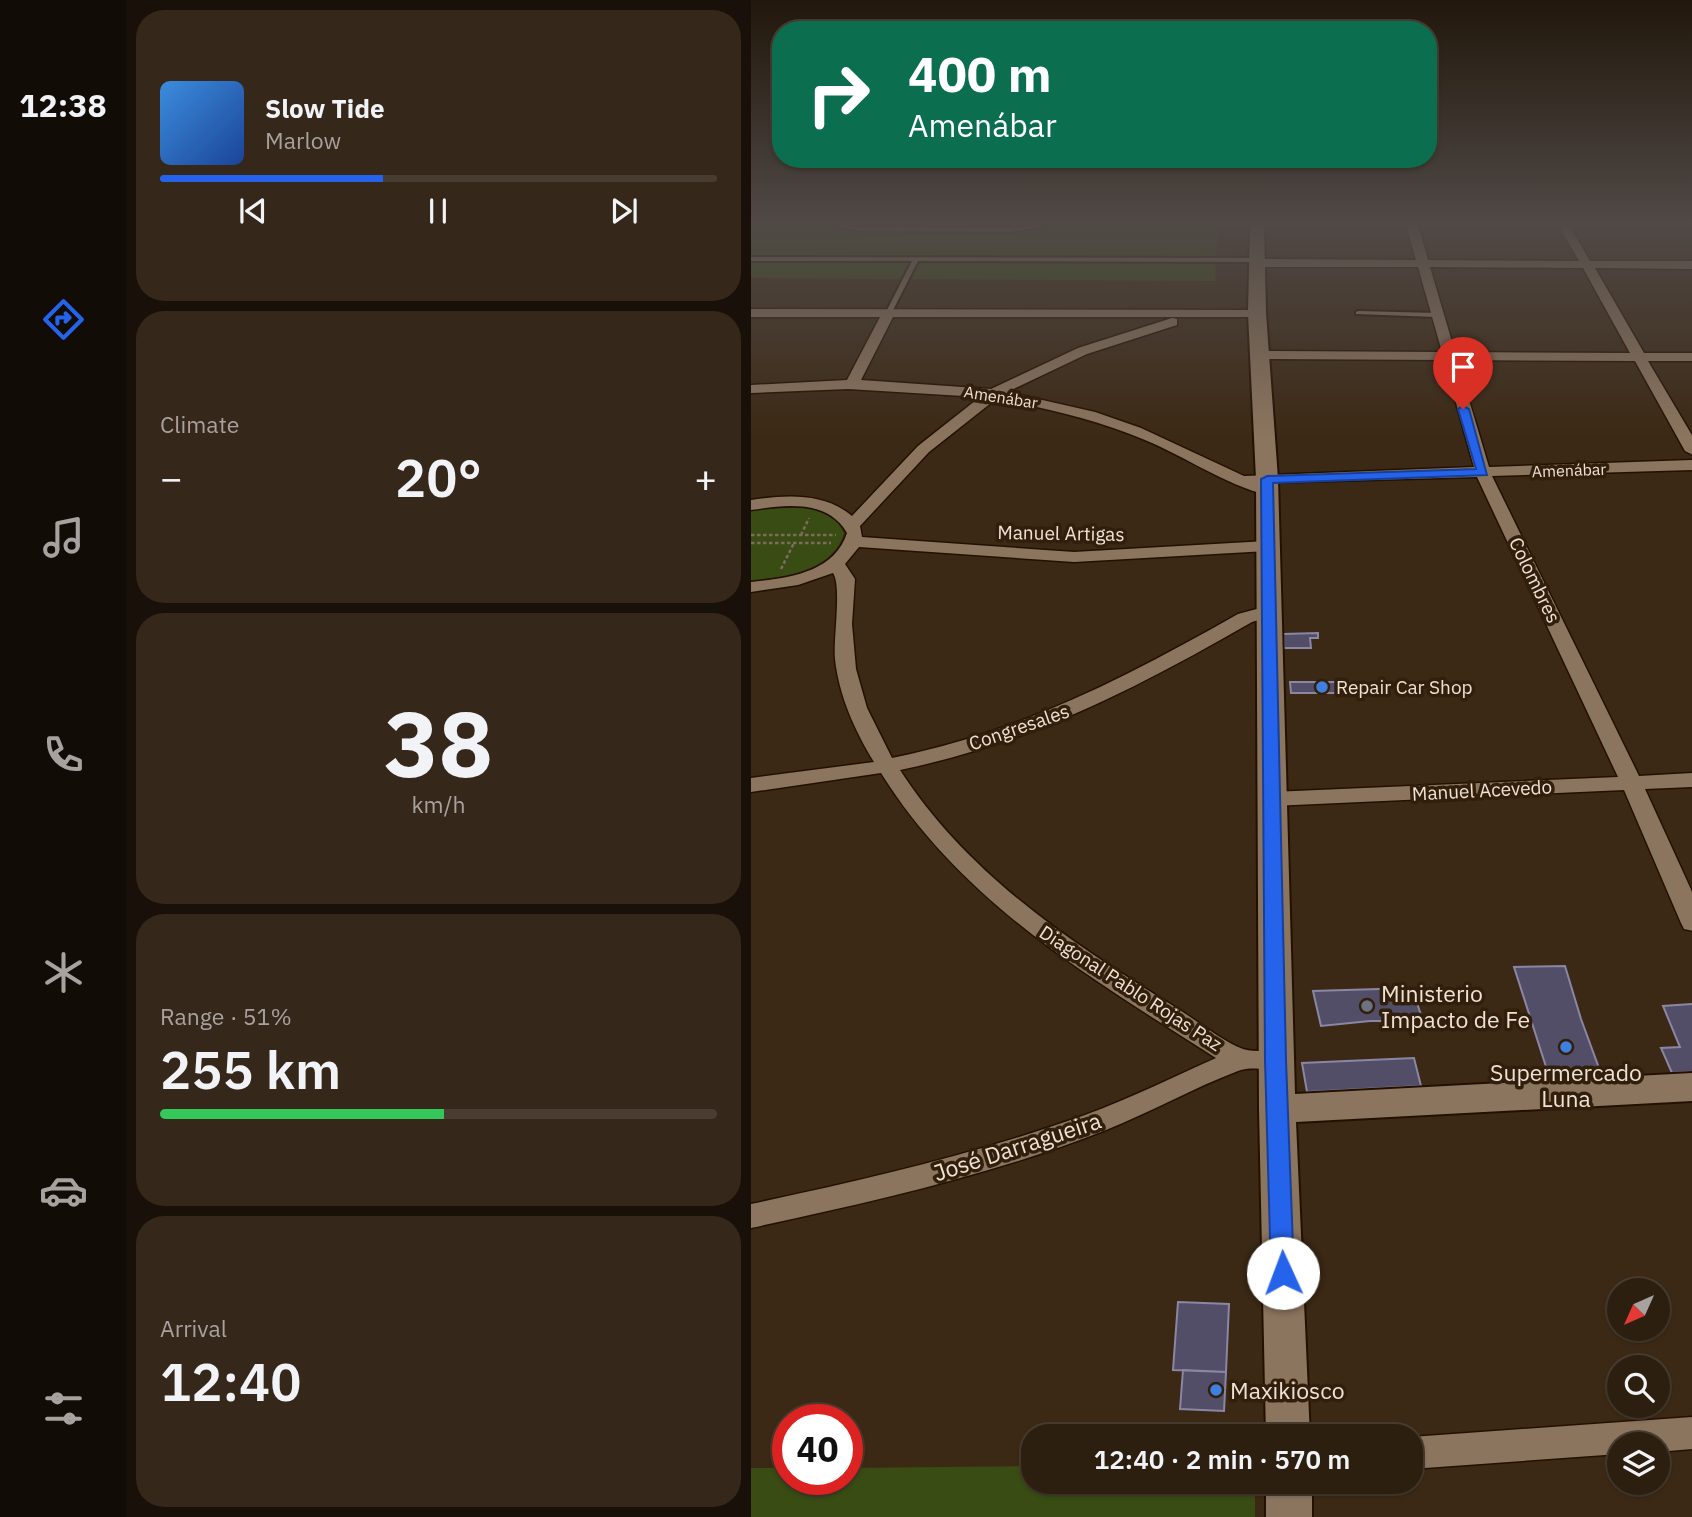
<!DOCTYPE html>
<html lang="en">
<head>
<meta charset="utf-8">
<style>
  body { margin:0; font-family:"IBM Plex Sans",sans-serif; background:#352719; color:#f1f3f6; height:100vh; display:flex; flex-direction:column; font-size:26px; white-space:nowrap }
  * { box-sizing:border-box; margin:0 }
  p { font-size:23px; color:#a7a29f }
  .icon { flex:none; width:38px; height:38px; fill:none; stroke:currentColor; stroke-width:2; stroke-linecap:round; stroke-linejoin:round }
  .map { position:relative; flex:1; overflow:hidden }
  .side { display:flex; flex-direction:column; gap:10px; padding:10px; background:#191109; width:625px }
  .side>* { flex:none }
  .banner { position:absolute; left:21px; top:21px; width:665px; height:147px; border-radius:28px; box-shadow:0 2px 5px #0004,0 0 0 2px #483d30; background:#0b6e4f; color:#fff; overflow:hidden }
  .needle { width:46px; rotate:225deg }
  .buttons { position:absolute; left:856px; top:1278px; display:grid; gap:14px }
  .buttons a { display:grid; place-items:center; width:63px; height:63px; border-radius:50%; background:#2d1f10; box-shadow:0 2px 5px #0004,0 0 0 2px #483d30; font-size:35px }
  .speed { position:absolute; left:21px; top:1404px; display:flex; gap:14px; font-size:35px; font-weight:700; text-align:center }
  .speed>* { display:grid; place-content:center; width:91px; height:91px; border-radius:50%; background:#2d1f10; box-shadow:0 2px 5px #0004,0 0 0 2px #483d30; line-height:1 }
  .speed .limit { border:10px solid #d22; background:#fff; color:#111 }
  .pin { position:absolute; display:grid; place-items:center; width:60px; height:60px; color:#fff; margin:-72px -30px; border-radius:50% 50% 50% 0; rotate:-45deg; box-shadow:0 0 7px #0007 }
  .pin .icon { rotate:45deg }
  .me { position:absolute; width:77px; margin:-38px; rotate:358deg; stroke-linejoin:round; filter:drop-shadow(0 0 5px #0008) }
  .turn { display:flex; align-items:center; gap:24px; height:147px; padding:0 21px; font-size:32px }
  .turn .icon { width:91px; height:91px; stroke-width:2.5 }
  .turn b { display:block; font-size:49px; line-height:60px }
  .big { font-size:52px; font-weight:600; line-height:1.1 }
  .side .widget { flex:1; display:flex; flex-direction:column; justify-content:center; gap:10px; min-width:0; padding:0 24px; border-radius:28px; background:#352719 }
  .side .dial { align-items:center; gap:0 }
  .dial b { font-size:91px; line-height:1 }
  .song { display:flex; align-items:center; gap:21px }
  .cover { width:84px; height:84px; border-radius:10px; background:linear-gradient(135deg,hsl(210 70% 55%),hsl(220 70% 35%)) }
  .played { height:7px; border-radius:4px; background:linear-gradient(90deg,#2563eb 40%,#483d30 40%) }
  .keys { display:flex; justify-content:space-around; direction:ltr }
  .heat { display:flex; justify-content:space-between; align-items:center; font-size:38px; direction:ltr }
  .charge { height:10px; border-radius:5px; background:linear-gradient(90deg,#34c759 51%,#483d30 0) }
  .trip { position:absolute; left:270px; top:1424px; width:402px; height:70px; border-radius:28px; background:#2d1f10; box-shadow:0 2px 5px #0004,0 0 0 2px #483d30; font-weight:600; line-height:70px; text-align:center }
  main { display:flex; flex:1; min-height:0 }
  .dock { display:flex; flex-direction:column; width:126px; justify-content:space-around; align-items:center; background:#120c06; color:#a7a29f }
  .dock .icon { width:49px; height:49px }
  .dock .current { color:#2563eb }
  .dock b { font-size:32px; color:#f1f3f6 }
  .map>svg:first-child { display:block }
  .green { fill:#394c14 }
  .building { fill:#524e68; stroke:#8a86a4; stroke-width:2 }
  .lines { fill:none; stroke-linecap:round; stroke-linejoin:round }
  .service-casing { stroke:#231100; stroke-width:4 }
  .minor-casing { stroke:#231100; stroke-width:3 }
  .tertiary-casing { stroke:#231100; stroke-width:4 }
  .path { stroke:#7d6c5b; stroke-width:2.5; stroke-dasharray:3.5 2.5; stroke-linecap:butt }
  .service { fill:#8c755f; fill-rule:evenodd }
  .minor { fill:#8c755f; fill-rule:evenodd }
  .tertiary { fill:#8c755f; fill-rule:evenodd }
  .route { fill:#2563eb; stroke:#184099; stroke-width:2 }
  .shop-dot { fill:#3f7fe0; stroke:#321f0b; stroke-width:2.5 }
  .worship-dot { fill:#6b7280; stroke:#321f0b; stroke-width:2.5 }
  .labels { text-anchor:middle; dominant-baseline:central; stroke-width:7; stroke-linejoin:round; paint-order:stroke }
  .far-street-label { font-size:16px; fill:#eee1d5; stroke:#321f0b }
  .street-label { font-size:19px; fill:#eee1d5; stroke:#321f0b }
  .poi-label { font-size:19px; fill:#eee1d5; stroke:#321f0b; text-anchor:start }
  .near-poi-label { font-size:23px; fill:#eee1d5; stroke:#321f0b; text-anchor:start }
  .near-street-label { font-size:23px; fill:#eee1d5; stroke:#321f0b }
</style>
</head>
<body>
<main>
<nav class="dock">
<b>12:38</b>
<svg class="icon current" aria-label="directions" viewBox="0 0 24 24"><path d="M12 3l9 9-9 9-9-9zM9 14v-3h6M13 9l2 2-2 2"/></svg>
<svg class="icon" aria-label="music" viewBox="0 0 24 24"><path d="M9 18V5l10-2v13"/><circle cx="6" cy="18" r="3"/><circle cx="16" cy="16" r="3"/></svg>
<svg class="icon" aria-label="phone" viewBox="0 0 24 24"><path d="M5 4h4l2 5-3 2q2 4 5 5l2-3 5 2v4C11 20 4 13 5 4z"/></svg>
<svg class="icon" aria-label="climate" viewBox="0 0 24 24"><path d="M12 3v18M4 7l16 10M4 17L20 7"/></svg>
<svg class="icon" aria-label="car" viewBox="0 0 24 24"><path d="M5 17H2v-5l4-1 3-4h7l3 4 3 1v5h-3M9 17h6M6 11h13"/><circle cx="7" cy="17" r="2"/><circle cx="17" cy="17" r="2"/></svg>
<svg class="icon" aria-label="filters" viewBox="0 0 24 24"><path d="M4 7h16M4 17h16"/><circle cx="9" cy="7" r="2"/><circle cx="15" cy="17" r="2"/></svg>
</nav>
<section class="side">
<div class="widget">
<div class="song"><i class="cover"></i><div><b>Slow Tide</b><p>Marlow</p></div></div>
<div class="played"></div>
<div class="keys"><svg class="icon" aria-label="previous" viewBox="0 0 24 24"><path d="M18 5L8 12l10 7zM5 5v14"/></svg><svg class="icon" aria-label="pause" viewBox="0 0 24 24"><path d="M8 5v14M16 5v14"/></svg><svg class="icon" aria-label="next" viewBox="0 0 24 24"><path d="M6 5l10 7-10 7zM19 5v14"/></svg></div>
</div>
<div class="widget"><p>Climate</p>
<div class="heat"><a>−</a><b class="big">20°</b><a>+</a></div>
</div>
<div class="widget dial"><b>38</b><p>km/h</p></div>
<div class="widget"><p>Range · 51%</p><b class="big">255 km</b><div class="charge"></div></div>
<div class="widget"><p>Arrival</p><b class="big">12:40</b></div>
</section>
<div class="map">
<svg width="942" height="1517" viewBox="0 0 942 1517">
  <rect width="100%" height="100%" fill="#3c2915"/>
  <path class="green" d="M0,225H467L464,281L0,278Z
    M33,506C57,508 82,509 93,533C83,570 33,579 0,580V510Z
    M282,1466V1482H504V1517H0V1468H37V1479H96V1468Z"/>
  <path class="building" d="M567,633V638H559L560,648H533L532,634Z
    M539,682H602L604,693H540Z
    M814,966L830,1019L852,1079L798,1076L763,967Z
    M661,988L672,1021H619L570,1026L562,991Z
    M942,1004V1072L921,1073L910,1048L929,1047L912,1006Z
    M663,1058L670,1086L556,1092L551,1063Z
    M427,1302L478,1304L475,1372L422,1370Z
    M432,1370L475,1372L473,1411L429,1409Z"/>
  <g class="lines">
    <g class="service-casing">
      <path id="service" d="M85,225L110,227L258,228L286,225H298L258,232L110,231L87,227Z
        M0,257L506,258L509,260L506,262L167,261L140,314L137,316L134,314L161,261H0Z
        M607,311L685,313L688,315L685,317L605,314V312Z"/>
    </g>
    <g class="minor-casing">
      <path id="minor" d="M655,225H667L677,260L828,261L807,225H818L839,261H942V269L844,268L893,353H942V361H897L942,437V455L934,451L884,361L706,360L738,467L942,460V470L741,476L888,776L942,773V787L894,789L942,894V931L933,929L930,923L873,790L521,806L510,799L521,792L867,777L726,477L513,483L524,490L516,495C473,484 435,457 394,440C346,420 296,408 245,399L178,452L109,526L111,537L323,552L516,541L525,546L516,551L323,562L108,547L94,564L104,579L101,624L105,669L116,708L141,758C270,732 374,678 487,614L517,606L523,607L526,611L523,615L501,622C384,689 282,742 149,770C216,874 320,943 424,1007C444,1019 472,1042 492,1049C505,1053 521,1049 534,1053L538,1060L534,1067C519,1072 502,1065 487,1071C442,1088 400,1112 355,1130C241,1175 120,1202 0,1228V1204C113,1180 225,1154 334,1115C378,1099 422,1077 465,1058C340,978 211,903 130,773L0,792V778L123,762C104,731 88,696 84,659C82,639 91,586 82,573L47,585L0,592V582C37,578 83,573 96,533C77,499 33,505 0,510V500C34,495 73,492 101,516L167,446L229,397L97,389L0,393V385L96,380L129,317H0V309L507,310L512,311V317H142L110,380L240,389L327,348L421,318L426,319V325L336,354L256,392L344,412L390,428L493,476L723,467L693,360L510,359L503,355L510,351L691,352L667,267H506L500,263L506,259L665,260ZM679,267L832,268L879,353L704,352Z
        M942,1417V1449L906,1452V1444H868V1454L660,1469V1437Z"/>
    </g>
    <g class="tertiary-casing">
      <path id="tertiary" d="M499,225H513L515,313L527,479L544,1094L942,1073V1101L545,1122L559,1437H515L508,1109L505,479L497,313Z
        M515,1482H561V1517H515Z"/>
    </g>
    <path class="path" d="M0,535H85
      M50,535L58,518
      M0,543H80
      M30,569L43,543"/>
    <use href="#service" class="service"/>
    <use href="#minor" class="minor"/>
    <use href="#tertiary" class="tertiary"/>
  </g>
  <linearGradient id="sky" x2="0" y2="1"><stop stop-color="#21170c"/><stop offset="0.51" stop-color="#504946"/><stop offset="1" stop-color="#504946" stop-opacity="0"/></linearGradient>
  <rect width="942" height="437" fill="url(#sky)"/>
  <path class="route" d="M712,406L718,409L736,475L522,483L535,1060L543,1273L540,1280L532,1283L523,1280L520,1273L514,1060L510,479L516,476L725,469L707,409Z"/>
  <g class="shop-dot">
    <circle cx="571" cy="687" r="7"/>
    <circle cx="815" cy="1047" r="7"/>
    <circle cx="465" cy="1390" r="7"/>
  </g>
  <circle class="worship-dot" cx="616" cy="1006" r="7"/>
  <g class="labels">
    <g class="far-street-label">
      <text transform="translate(250 397) rotate(9)">Amenábar</text>
      <text transform="translate(818 470) rotate(-2)">Amenábar</text>
    </g>
    <g class="street-label">
      <text transform="translate(310 533) rotate(1)">Manuel Artigas</text>
      <text transform="translate(784 580) rotate(64)">Colombres</text>
      <text transform="translate(268 727) rotate(-19)">Congresales</text>
      <text transform="translate(731 790) rotate(-3)">Manuel Acevedo</text>
      <text transform="translate(380 988) rotate(33)">Diagonal Pablo Rojas Paz</text>
    </g>
    <g class="poi-label">
      <text x="585" y="687">Repair Car Shop</text>
    </g>
    <g class="near-poi-label">
      <text x="630" y="993">Ministerio<tspan x="630" dy="26">Impacto de Fe</tspan></text>
      <text x="815" y="1072" text-anchor="middle">Supermercado<tspan x="815" dy="26">Luna</tspan></text>
      <text x="479" y="1390">Maxikiosco</text>
    </g>
    <g class="near-street-label">
      <text transform="translate(266 1146) rotate(-18)">José Darragueira</text>
    </g>
  </g>
</svg>
<div class="buttons">
<a><svg class="needle" viewBox="-14 -14 28 28"><path d="M0-13l5 13h-10z" fill="#e53935"/><path d="M0 13l5-13h-10z" fill="#a7a29f"/></svg></a>
<a><svg class="icon" aria-label="search" viewBox="0 0 24 24"><circle cx="10" cy="10" r="6"/><path d="M15 15l6 6"/></svg></a>
<a><svg class="icon" aria-label="layers" viewBox="0 0 24 24"><path d="M12 4l9 5-9 5-9-5zM3 14l9 5 9-5"/></svg></a>
</div>
<div class="speed"><div class="limit">40</div></div>
<div class="pin" style="left:712px;top:409px;background:#d93025"><svg class="icon" aria-label="arrive" viewBox="0 0 24 24"><path d="M6 21V4h12l-3 4 3 4H6"/></svg></div>
<svg class="me" style="left:532px;top:1273px" viewBox="-20 -20 40 40"><circle r="19" fill="#fff"/><path d="M0-13L10 11 0 6-10 11z" fill="#2563eb"/></svg>
<div class="trip">12:40 · 2 min · 570 m</div>
<div class="banner">
<div class="turn"><svg class="icon" aria-label="right" viewBox="0 0 24 24"><path d="M7 20v-9h11M14 6l5 5-5 5"/></svg><div><b>400 m</b>Amenábar</div></div>
</div>
</div>
</main>
</body>
</html>
